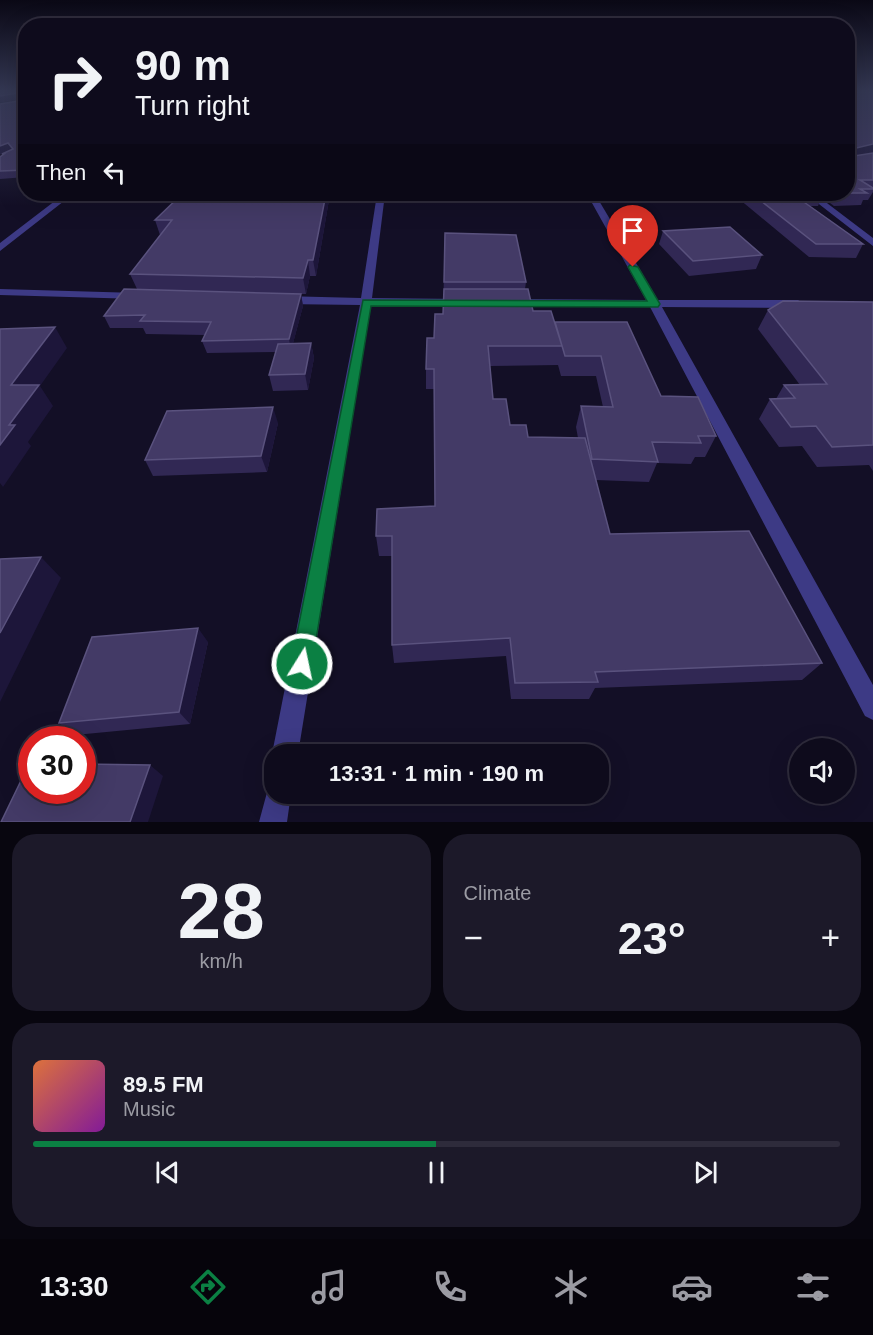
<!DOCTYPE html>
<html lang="en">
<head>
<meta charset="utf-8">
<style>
  body { margin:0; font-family:Helvetica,sans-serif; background:#1c1929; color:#f1f3f6; height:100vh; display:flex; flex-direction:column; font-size:22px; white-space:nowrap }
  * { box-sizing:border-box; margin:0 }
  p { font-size:20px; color:#9b9ba3 }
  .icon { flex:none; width:33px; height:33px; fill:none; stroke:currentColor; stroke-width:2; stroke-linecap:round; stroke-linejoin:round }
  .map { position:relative; height:822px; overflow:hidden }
  .side { display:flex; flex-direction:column; gap:12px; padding:12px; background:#08060f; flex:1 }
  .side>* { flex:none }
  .guide { position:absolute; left:18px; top:18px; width:837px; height:183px; border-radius:24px; box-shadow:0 6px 24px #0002,0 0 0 2px #2e2b3b; background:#0e0b1c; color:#f1f3f6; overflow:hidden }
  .buttons { position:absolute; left:789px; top:738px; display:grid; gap:12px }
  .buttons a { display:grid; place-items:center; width:66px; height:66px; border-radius:50%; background:#0e0b1c; box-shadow:0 6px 24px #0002,0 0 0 2px #2e2b3b; font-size:30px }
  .speed { position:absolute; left:18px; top:726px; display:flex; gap:12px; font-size:30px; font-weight:700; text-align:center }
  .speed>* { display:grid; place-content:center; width:78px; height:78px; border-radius:50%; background:#0e0b1c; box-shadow:0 6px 24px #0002,0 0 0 2px #2e2b3b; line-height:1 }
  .speed .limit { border:9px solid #d22; background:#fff; color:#111 }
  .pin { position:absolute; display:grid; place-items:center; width:51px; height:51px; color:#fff; margin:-62px -26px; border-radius:50% 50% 50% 0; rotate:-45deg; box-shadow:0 0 6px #0007 }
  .pin .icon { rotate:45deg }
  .me { position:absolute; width:66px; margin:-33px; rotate:10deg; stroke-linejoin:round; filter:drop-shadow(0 0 4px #0008) }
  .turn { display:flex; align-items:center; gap:21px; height:126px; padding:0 18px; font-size:27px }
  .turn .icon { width:78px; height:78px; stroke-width:2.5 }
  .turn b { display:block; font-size:42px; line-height:51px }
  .then { display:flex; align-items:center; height:57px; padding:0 18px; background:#0003; gap:12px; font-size:22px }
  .big { font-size:45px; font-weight:800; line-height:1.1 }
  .side .card { flex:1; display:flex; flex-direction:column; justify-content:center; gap:9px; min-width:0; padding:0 21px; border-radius:24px; background:#1c1929 }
  .side .dial { align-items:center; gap:0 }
  .dial b { font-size:78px; line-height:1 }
  .song { display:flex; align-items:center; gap:18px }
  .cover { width:72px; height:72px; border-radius:9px; background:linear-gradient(135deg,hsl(20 70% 55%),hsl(290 70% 35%)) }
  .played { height:6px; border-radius:3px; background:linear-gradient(90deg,#0b8043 50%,#2e2b3b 50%) }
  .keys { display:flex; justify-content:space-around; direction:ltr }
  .heat { display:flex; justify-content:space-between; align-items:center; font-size:33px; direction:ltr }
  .side .tiles { flex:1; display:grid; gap:12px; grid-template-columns:1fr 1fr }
  .card:last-child { grid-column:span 2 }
  .trip { position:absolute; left:264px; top:744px; width:345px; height:60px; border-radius:24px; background:#0e0b1c; box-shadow:0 6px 24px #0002,0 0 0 2px #2e2b3b; font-weight:800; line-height:60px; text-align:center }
  .tab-bar { display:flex; height:96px; justify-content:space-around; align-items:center; background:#06040b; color:#9b9ba3 }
  .tab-bar .icon { width:42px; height:42px }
  .tab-bar .selected { color:#0b8043 }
  .tab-bar b { font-size:27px; color:#f1f3f6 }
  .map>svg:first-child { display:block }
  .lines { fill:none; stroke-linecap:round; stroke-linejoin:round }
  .minor { fill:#3d3a85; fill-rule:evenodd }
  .wall { fill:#312854; fill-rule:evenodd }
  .shaded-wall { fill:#1d163a }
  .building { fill:#433a66; stroke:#5a527e; stroke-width:1.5 }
  .route { fill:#0b8043; stroke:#07532c; stroke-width:1.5 }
</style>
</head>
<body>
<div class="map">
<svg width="873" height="822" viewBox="0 0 873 822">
  <rect width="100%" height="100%" fill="#130f26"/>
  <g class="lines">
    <path class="minor" d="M64,194H73L0,251V243Z
      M377,194H385L372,298L462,299L468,303L462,307L371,305L298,754H274V759L272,754L360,305L282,304L276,300L282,296L361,298Z
      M587,194H595L658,300H798L804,304L798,308L662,307L873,685V720L865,716L650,307H513L507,303L513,299L646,300Z
      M806,194H815L873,238V246Z
      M0,289L138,293L144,296L138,299L0,295Z
      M274,782V794H291L287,822H259L269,785Z"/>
  </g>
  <path class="wall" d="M26,90V177L0,179V157L2,155V154L11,150L0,154V104L24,100V98L0,102Z
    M873,90V192L868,200H863L861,205L834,206L822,197L818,206H810L863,244L856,258L809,257L733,194H848Z
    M330,194L316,276H310L306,294H301L303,306L293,343H311L314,358L308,390L273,391L269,375L276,352L207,353L202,341L205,335L146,334L143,328H110L104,316L137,289L130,274L160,235L155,220Z
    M663,231L762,255L756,269L689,276L659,244Z
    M445,233L526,282L525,289L533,311L555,324L661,396L716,436L705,457H695L691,464L657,463L649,482L596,480L610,534L822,663L802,680L595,688L589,699H511L506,656L394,663L392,645V556H379L376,536L435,506L434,389H426V369L434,338L443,314ZM558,365L561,376H596L603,407L581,406L576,427L578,438L528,437L510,425L493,399L490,366Z
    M873,302V471L869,465L817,467L802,446L779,447L759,419L770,399H776L784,385H800L758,329L768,310Z
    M278,423L267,472L153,476L145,460Z
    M208,642L190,724L75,735L59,723Z"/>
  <path class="shaded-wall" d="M23,92L26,98L0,102V96Z
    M8,143L12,150L0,154V146Z
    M873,144V153L848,159L852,149Z
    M326,194H330L316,276L313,260Z
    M308,260L310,276L306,294L303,278Z
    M301,294L303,306L291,351L289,339Z
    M55,327L67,348L40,386L53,406L28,442L31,446L3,487L0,483V445L9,425L11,385Z
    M311,343L314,358L308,390L305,374Z
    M273,407L278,423L267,472L261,456Z
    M41,557L61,578L0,702V633Z
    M198,628L208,642L190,724L179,712Z
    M150,765L163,776L148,822H130Z"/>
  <path class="building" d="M0,90H26V94L23,92L0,96Z
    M848,90H873V144L852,149L851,154L854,156L873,153V180H860L873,188V189H860L867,193H848Z
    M26,94V170L0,171V157L4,154H2L13,149L8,143L0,146V104L24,100Z
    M182,194H326L313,260H308L303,278L130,274L172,220H155Z
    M752,194H824L794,195L863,244H816Z
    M730,227L762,255L693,261L663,231Z
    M445,233L516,235L526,282H444Z
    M124,289L301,294L289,339L202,341L211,322L140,321L145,315L104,316Z
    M444,289H528L533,311H551L562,346H488L493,399H506L510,425H526L528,437L585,438L610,534L749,531L822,663L595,672L598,682L515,683L510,638L392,645V536H376L377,509L435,506L434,369H426L427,338H434L435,314H443Z
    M783,301L873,302V445L832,447L816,426L791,427L770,399L795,398L784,385L827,384L768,310Z
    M555,322H627L661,396L698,397L716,436H698L701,443L652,442L658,462L592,459L581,406L613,407L601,356H565Z
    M55,327L11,385H39L9,425H15L0,445V329Z
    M311,343L305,374L269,375L278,344Z
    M273,407L261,456L145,460L167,411Z
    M41,557L0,633V559Z
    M198,628L179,712L59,723L92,637Z
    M30,762H32V790H82V764L150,765L130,822H1Z"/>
  <linearGradient id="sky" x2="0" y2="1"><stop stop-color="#0a0815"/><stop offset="0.44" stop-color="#333752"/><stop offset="1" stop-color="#333752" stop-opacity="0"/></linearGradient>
  <rect width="873" height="206" fill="url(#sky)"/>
  <path class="route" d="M630,265L638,267L660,304L658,307L371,306L312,664L309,671L302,674L294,671L291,664L363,300L647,301L628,267Z"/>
</svg>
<div class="buttons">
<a><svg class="icon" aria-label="sound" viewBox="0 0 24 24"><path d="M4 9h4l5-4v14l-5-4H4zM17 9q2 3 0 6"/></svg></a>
</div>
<div class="speed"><div class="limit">30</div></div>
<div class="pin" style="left:633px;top:267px;background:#d93025"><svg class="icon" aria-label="arrive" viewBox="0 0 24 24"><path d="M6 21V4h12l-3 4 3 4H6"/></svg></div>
<svg class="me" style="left:302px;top:664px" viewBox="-20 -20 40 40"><circle r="17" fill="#0b8043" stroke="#fff" stroke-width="3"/><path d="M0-11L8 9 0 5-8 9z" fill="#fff"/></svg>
<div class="trip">13:31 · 1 min · 190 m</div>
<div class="guide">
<div class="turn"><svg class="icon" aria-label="right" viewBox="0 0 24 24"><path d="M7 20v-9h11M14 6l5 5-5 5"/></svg><div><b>90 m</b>Turn right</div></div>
<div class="then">Then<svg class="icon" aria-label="left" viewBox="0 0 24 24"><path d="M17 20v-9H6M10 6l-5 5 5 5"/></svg></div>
</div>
</div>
<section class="side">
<div class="tiles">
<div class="card dial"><b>28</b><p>km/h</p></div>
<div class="card"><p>Climate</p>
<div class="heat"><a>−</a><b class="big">23°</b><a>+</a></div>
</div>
<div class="card">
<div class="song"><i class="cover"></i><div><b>89.5 FM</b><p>Music</p></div></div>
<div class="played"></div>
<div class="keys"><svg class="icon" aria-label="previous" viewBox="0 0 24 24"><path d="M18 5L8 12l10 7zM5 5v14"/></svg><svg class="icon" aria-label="pause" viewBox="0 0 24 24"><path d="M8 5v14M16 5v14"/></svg><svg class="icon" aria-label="next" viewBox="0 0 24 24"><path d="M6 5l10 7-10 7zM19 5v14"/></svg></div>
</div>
</div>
</section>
<nav class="tab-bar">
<b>13:30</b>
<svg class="icon selected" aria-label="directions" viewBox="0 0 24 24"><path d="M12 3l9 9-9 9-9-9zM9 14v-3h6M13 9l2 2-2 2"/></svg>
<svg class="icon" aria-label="music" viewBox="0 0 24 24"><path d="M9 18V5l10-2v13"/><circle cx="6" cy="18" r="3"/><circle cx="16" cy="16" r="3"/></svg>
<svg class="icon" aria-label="phone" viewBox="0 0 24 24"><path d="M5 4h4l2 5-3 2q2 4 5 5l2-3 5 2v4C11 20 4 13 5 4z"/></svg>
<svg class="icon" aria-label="climate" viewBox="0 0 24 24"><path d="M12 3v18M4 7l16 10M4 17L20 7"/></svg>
<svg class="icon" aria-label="car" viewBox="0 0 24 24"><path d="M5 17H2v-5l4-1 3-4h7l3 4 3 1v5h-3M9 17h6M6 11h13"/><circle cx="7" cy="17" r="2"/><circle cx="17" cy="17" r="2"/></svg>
<svg class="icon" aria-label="filters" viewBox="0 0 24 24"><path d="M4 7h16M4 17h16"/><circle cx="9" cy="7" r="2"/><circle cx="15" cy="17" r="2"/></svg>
</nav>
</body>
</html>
